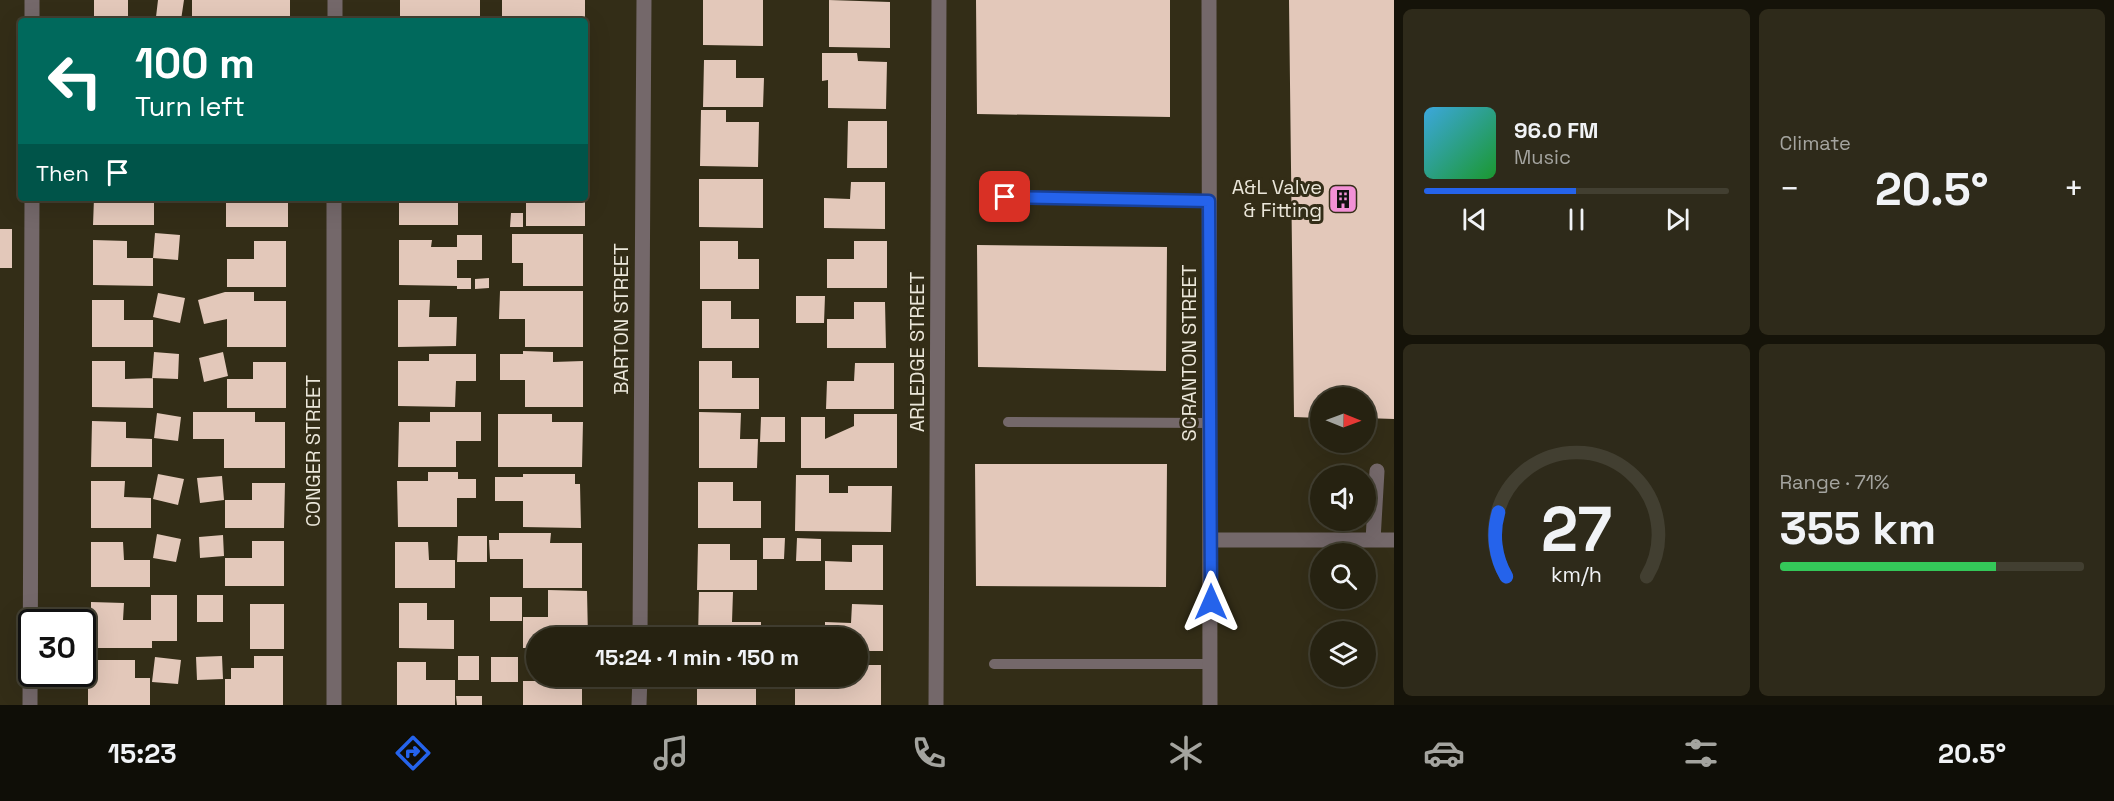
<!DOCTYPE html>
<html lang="en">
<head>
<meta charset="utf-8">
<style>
  body { margin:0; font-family:"Space Grotesk",sans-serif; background:#2e2a1a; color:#f1f3f6; height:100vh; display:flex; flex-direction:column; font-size:22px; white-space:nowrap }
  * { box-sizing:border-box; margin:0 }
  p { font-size:20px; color:#a4a49f }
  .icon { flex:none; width:33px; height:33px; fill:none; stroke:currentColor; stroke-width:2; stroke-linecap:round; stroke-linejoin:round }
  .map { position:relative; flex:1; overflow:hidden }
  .drawer { display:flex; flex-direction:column; gap:9px; padding:9px; background:#151309; width:720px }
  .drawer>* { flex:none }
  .hud { position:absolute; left:18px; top:18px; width:570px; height:183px; border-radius:6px; box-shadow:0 6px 24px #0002,0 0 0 2px #423f31; background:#00695c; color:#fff; overflow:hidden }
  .needle { width:39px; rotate:91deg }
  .fabs { position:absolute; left:1310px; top:387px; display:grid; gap:12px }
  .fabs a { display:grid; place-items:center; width:66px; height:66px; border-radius:50%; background:#262211; box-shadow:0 6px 24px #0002,0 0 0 2px #423f31; font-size:30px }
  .speed { position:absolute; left:18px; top:609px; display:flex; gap:12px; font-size:30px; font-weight:700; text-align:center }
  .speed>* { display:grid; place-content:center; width:78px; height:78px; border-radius:50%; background:#262211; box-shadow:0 6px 24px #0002,0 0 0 2px #423f31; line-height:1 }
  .speed .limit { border:3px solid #111; border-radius:9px; background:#fff; color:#111 }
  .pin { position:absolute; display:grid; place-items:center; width:51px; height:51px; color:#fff; margin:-26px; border-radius:12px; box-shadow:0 3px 9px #0006 }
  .me { position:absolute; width:66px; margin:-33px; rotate:0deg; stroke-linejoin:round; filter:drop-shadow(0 0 4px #0008) }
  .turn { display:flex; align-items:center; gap:21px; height:126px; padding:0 18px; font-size:27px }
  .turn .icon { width:78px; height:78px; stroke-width:2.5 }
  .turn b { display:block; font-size:42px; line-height:51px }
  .then { display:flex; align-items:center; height:57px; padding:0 18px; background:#0003; gap:12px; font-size:22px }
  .big { font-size:45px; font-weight:700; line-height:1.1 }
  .drawer .card { flex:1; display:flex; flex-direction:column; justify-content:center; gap:9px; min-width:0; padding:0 21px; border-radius:9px; background:#2e2a1a }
  .drawer .dial { align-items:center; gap:0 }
  .dial svg { height:156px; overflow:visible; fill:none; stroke:#423f31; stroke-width:7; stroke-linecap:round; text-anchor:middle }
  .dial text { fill:#f1f3f6; stroke:none }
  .song { display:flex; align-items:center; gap:18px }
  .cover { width:72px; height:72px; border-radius:9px; background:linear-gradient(135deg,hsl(200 70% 55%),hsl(130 70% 35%)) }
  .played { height:6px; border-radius:3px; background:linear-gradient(90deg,#2563eb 50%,#423f31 50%) }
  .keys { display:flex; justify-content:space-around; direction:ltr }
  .heat { display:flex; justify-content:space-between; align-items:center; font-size:33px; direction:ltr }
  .charge { height:9px; border-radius:4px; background:linear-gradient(90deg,#34c759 71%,#423f31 0) }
  .drawer .tiles { flex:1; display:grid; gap:9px; grid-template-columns:repeat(2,1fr) }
  .trip { position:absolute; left:526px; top:627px; width:342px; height:60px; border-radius:30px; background:#262211; box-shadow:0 6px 24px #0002,0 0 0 2px #423f31; font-weight:700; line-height:60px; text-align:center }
  .tab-bar { display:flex; height:96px; justify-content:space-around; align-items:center; background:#0f0e07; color:#a4a49f }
  .tab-bar .icon { width:42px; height:42px }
  .tab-bar .current { color:#2563eb }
  .tab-bar b { font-size:27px; color:#f1f3f6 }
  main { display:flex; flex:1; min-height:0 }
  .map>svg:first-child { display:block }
  .building { fill:#e3c8ba }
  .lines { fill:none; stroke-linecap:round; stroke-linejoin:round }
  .lane { stroke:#74686a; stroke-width:10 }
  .street { stroke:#74686a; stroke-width:15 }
  .route-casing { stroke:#184099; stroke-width:15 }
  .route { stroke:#2563eb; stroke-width:10 }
  .labels { text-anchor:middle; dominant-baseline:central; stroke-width:6; stroke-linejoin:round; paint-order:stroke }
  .poi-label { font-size:20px; fill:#ebe7da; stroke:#332d17; text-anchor:end }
  .street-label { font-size:20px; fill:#ebe7da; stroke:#332d17 }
</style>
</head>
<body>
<main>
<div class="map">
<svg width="1394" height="705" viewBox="0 0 1394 705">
  <rect width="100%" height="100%" fill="#332d17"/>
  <path class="building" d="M94,0H128V16H154V21H94Z
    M158,0H184L181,20L156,17Z
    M192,0H290V21H228V17H192Z
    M400,0H480V21H400Z
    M502,0H585V21L502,19Z
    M703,0H763V46L703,45Z
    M829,0L890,2V48L829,47Z
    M976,0H1170V117L977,114Z
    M1289,0H1394V419L1365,418V398H1320V418L1294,417Z
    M822,53H857L858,61L887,62L886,109L828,108V80L822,81Z
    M704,60H736V78H764L763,107H703Z
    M701,110H726V122H759L758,167L700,166Z
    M848,121H887V168H847Z
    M699,179H763V228L699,227Z
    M851,182H885V229L824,228V198L850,199Z
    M94,198H154V225H93Z
    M226,198H288V227H226Z
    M399,198H458V225H399Z
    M526,198H585V226H526Z
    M511,213H523V227H510Z
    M0,229H12V268H0Z
    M155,233L180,235L178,260L153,258V286L93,285V240L127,241V258H153Z
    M512,234H583V286H523V263H512Z
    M457,235H482V260H457V278H471V289H457V286L399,285V240H432L431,247H457Z
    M254,241H286V287H227V259H254Z
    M700,241H738V259H759V289H700Z
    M854,241H887V288H827V259H854Z
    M977,245L1167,247L1166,371L978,367Z
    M489,278V288L475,289V279Z
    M500,291H583V347H525V319H499Z
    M225,292H254V301H286V347H227V319L204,324L198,300Z
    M158,293L185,298L180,323L153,317Z
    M796,296H825L824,323H796Z
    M92,300H124V320H153V347H92Z
    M398,300H430L429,317H457L456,346L398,347Z
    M702,301H731V319H759V348H702Z
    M854,302H885L886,348H827V319H854Z
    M523,351L553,352V362L583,361V407H525V380H500V354H523Z
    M154,352L179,354L178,379L152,378Z
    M223,352L228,376L204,382L199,358Z
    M429,354H476V381H456L455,407L398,406V361H429Z
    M92,361H125V379L153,378V408L92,407Z
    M699,361H732V378H759V409H699Z
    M253,362H286V408H227V379H253Z
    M855,363H894V409H826L827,381H854Z
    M193,412H255V422H285V468H224V439H193Z
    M430,412H481V441H456V467H398L399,422H430Z
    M699,412L741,413L740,439H758L757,468H699Z
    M157,413L181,417L178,441L154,438Z
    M498,414H552V422H583L582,467H498Z
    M854,414H897V468H801V417H825V439L854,426Z
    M761,417H785V442H760Z
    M92,421L126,422V438L152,439V467H91Z
    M975,464H1167L1166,587L976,586Z
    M428,472H458V479H476V498H457V527H398L397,481H428Z
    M158,474L184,479L178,505L153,499Z
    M523,474H575V484H580L581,528L523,527V501H495V477H523Z
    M796,475H829V493H848V486H892L891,532L795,531Z
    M222,476L224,500L200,503L197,478Z
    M91,481H125L124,497L151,498V528H91Z
    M698,482H733V501H761V528H698Z
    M252,483H285L284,528H225V500H252Z
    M499,533H551L550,543H582V588H523V559H490L489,540H499Z
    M157,534L181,539L176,562L153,558Z
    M223,535L224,556L200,558L199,537Z
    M458,536H487V562H457Z
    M763,538H785L784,559H763Z
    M797,538L821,539V561H796Z
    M252,541H284V586H225V558H252Z
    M91,542H123L124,560H150V587H91Z
    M395,542H428L429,560H455V588H395Z
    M698,544H730V560H757V590H697Z
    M852,545H883V590H825V561L852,562Z
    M548,590L587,591L588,638H537V648H523V617H548Z
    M699,592H733L732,622H761V638H698Z
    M151,595H177V641H152V648H91V602L124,603L123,620H151Z
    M197,595H223V622H197Z
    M490,597H522V621H490Z
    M399,603H427V620H454V649L399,648Z
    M250,604H284V649H250Z
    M852,604L883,605V651H858V638H825V622L851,623Z
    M222,656L223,679L197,680L196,657Z
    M254,656H283V705H225V679H231V668H254Z
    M458,656H479V680H458Z
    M155,657L181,660L178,684L152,682Z
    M491,657H518V682H491Z
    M88,660H135V678H150V705H88Z
    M397,662H426V680H455V705H397Z
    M858,665H881V705H795V676H822V683H848V676H858Z
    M550,676H582V705H523V681H550Z
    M697,676H729V682H756V705H697Z
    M456,696H482V705H457Z"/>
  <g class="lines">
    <path class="lane" d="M1005,197L1209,201
      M1008,422L1211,423
      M994,664H1211"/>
    <path class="street" d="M1209,0L1210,705
      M32,21V0
      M335,21V0
      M1211,540H1394
      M1373,540L1377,471
      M640,638L644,0
      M30,705L32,198
      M334,705V198
      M639,705L640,676
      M936,705L939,0"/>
  </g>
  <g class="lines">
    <g class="route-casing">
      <path id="route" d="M1005,197L1209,201L1211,602"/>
    </g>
    <use href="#route" class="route"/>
  </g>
  <defs>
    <g id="building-square" transform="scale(1.5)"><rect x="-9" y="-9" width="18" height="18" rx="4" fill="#f291d6" stroke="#332d17"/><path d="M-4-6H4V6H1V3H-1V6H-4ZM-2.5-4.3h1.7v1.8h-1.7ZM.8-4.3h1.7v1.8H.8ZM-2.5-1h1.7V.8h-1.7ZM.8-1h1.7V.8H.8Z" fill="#111"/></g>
  </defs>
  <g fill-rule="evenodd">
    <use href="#building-square" x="1343" y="199"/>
  </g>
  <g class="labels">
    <g class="poi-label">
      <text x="1322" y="187">A&amp;L Valve<tspan x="1322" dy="23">&amp; Fitting</tspan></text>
    </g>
    <g class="street-label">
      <text transform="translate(621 319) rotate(-90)">BARTON STREET</text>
      <text transform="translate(917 352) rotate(-90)">ARLEDGE STREET</text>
      <text transform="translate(1189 353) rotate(-90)">SCRANTON STREET</text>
      <text transform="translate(313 451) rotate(-90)">CONGER STREET</text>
    </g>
  </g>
</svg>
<div class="fabs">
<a><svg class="needle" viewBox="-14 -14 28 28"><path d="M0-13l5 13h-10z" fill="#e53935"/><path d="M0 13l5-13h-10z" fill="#a4a49f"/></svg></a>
<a><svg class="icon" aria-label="sound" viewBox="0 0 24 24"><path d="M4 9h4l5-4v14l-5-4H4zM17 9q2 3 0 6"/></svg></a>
<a><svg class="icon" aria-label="search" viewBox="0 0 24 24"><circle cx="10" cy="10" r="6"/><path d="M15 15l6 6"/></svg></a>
<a><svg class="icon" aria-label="layers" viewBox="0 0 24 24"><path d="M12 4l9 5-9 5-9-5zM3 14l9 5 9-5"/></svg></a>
</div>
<div class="speed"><div class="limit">30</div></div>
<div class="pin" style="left:1005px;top:197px;background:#d93025"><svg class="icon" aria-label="arrive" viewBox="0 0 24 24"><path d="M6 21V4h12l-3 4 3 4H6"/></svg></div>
<svg class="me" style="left:1211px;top:602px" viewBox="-20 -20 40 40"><path d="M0-17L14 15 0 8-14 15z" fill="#2563eb" stroke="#fff" stroke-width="4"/></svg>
<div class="trip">15:24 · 1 min · 150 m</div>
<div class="hud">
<div class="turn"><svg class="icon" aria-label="left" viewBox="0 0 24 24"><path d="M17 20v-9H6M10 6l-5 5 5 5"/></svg><div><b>100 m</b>Turn left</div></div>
<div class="then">Then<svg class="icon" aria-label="arrive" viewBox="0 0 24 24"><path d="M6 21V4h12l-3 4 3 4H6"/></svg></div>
</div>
</div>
<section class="drawer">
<div class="tiles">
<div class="card">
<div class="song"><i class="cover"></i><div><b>96.0 FM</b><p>Music</p></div></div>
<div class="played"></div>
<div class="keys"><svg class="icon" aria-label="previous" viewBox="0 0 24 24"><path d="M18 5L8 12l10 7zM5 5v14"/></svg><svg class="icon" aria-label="pause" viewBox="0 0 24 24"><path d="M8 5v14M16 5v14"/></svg><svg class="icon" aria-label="next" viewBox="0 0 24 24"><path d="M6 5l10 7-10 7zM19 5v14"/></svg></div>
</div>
<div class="card"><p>Climate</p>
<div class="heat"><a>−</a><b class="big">20.5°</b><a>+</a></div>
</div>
<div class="card dial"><svg viewBox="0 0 100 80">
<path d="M14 69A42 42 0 1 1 86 69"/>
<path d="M14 69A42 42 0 0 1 10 36" stroke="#2563eb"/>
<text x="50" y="56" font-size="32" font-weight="700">27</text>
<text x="50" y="72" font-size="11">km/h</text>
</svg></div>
<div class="card"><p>Range · 71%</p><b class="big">355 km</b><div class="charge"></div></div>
</div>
</section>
</main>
<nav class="tab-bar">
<b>15:23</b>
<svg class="icon current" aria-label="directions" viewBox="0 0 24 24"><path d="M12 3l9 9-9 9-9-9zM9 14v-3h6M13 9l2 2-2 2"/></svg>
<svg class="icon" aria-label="music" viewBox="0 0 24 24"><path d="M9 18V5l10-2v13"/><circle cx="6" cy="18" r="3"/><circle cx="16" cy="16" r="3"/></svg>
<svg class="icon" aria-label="phone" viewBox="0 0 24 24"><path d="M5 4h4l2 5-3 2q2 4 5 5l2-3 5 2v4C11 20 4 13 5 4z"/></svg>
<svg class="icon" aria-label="climate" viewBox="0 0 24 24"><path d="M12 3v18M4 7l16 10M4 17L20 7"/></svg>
<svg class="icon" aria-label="car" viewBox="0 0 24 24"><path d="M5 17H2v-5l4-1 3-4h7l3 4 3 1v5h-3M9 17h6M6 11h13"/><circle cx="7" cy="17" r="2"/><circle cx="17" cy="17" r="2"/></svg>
<svg class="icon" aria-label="filters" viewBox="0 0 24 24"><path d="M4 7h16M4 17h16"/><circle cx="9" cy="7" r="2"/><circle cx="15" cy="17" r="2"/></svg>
<b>20.5°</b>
</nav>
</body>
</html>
